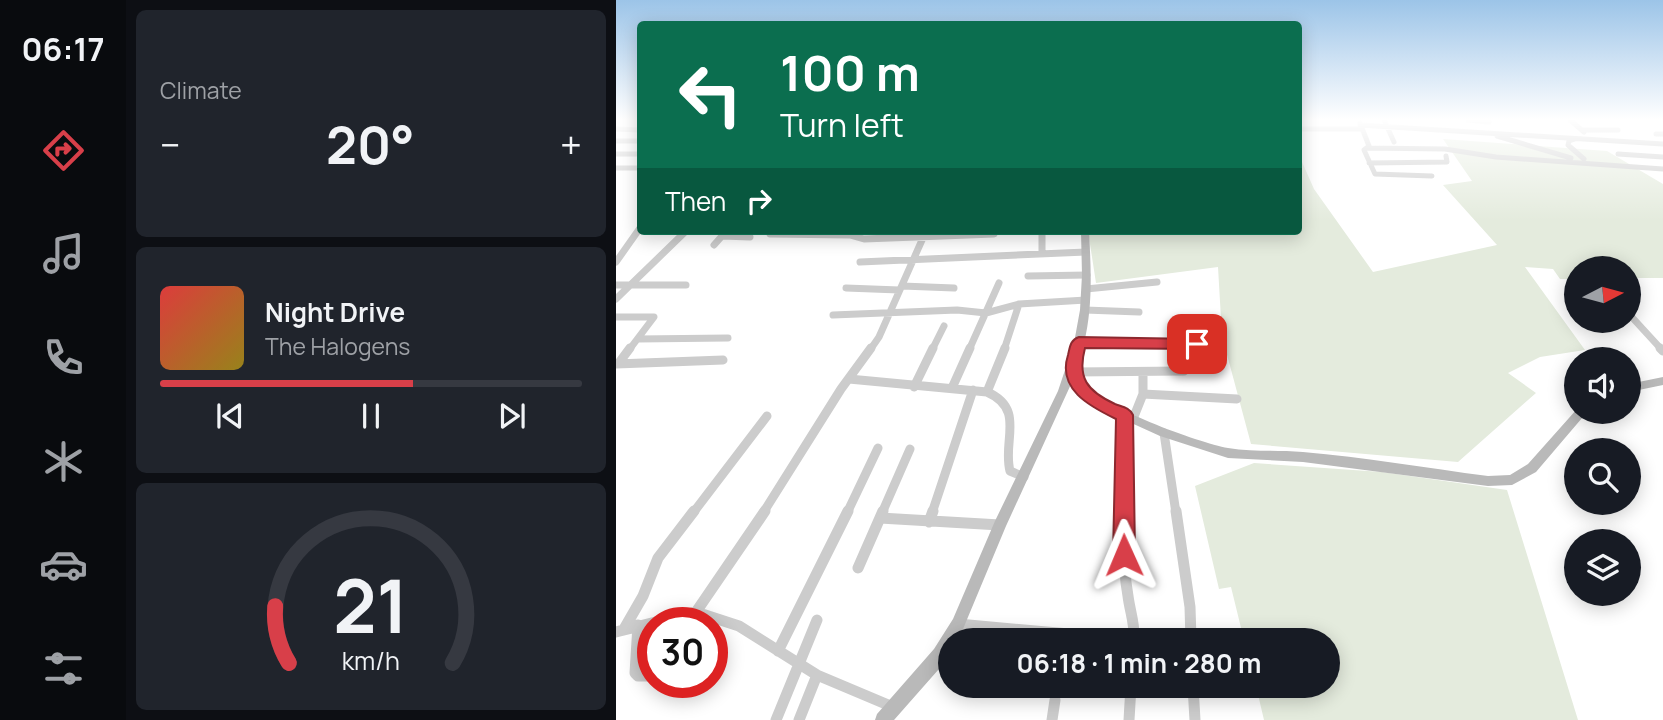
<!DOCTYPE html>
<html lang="en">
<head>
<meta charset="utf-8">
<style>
  body { margin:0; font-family:Manrope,sans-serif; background:#20242c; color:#f1f3f6; height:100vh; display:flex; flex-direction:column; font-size:26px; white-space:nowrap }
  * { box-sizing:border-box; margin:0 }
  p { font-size:23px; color:#9ea1a6 }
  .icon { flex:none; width:38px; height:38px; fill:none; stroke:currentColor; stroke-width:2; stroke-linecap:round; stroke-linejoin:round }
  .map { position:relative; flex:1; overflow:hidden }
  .details { display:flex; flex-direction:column; gap:10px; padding:10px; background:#0d0f14; width:490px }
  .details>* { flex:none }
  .hud { position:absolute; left:21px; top:21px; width:665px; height:214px; border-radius:7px; box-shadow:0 4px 18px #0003; background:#0b6e4f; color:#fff; overflow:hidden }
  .needle { width:46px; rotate:84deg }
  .fabs { position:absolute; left:948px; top:256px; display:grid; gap:14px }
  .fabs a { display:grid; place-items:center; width:77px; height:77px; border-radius:50%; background:#171b24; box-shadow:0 4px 18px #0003; font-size:35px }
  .speed { position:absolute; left:21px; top:607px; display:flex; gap:14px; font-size:35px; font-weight:700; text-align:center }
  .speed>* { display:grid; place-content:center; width:91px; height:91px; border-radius:50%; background:#171b24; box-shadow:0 4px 18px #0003; line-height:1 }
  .speed .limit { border:10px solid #d22; background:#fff; color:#111 }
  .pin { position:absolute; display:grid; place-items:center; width:60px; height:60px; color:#fff; margin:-30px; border-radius:14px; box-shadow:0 4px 10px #0006 }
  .me { position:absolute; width:77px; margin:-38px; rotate:359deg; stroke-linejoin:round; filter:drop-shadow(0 0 5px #0008) }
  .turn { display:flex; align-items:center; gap:24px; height:147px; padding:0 28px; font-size:32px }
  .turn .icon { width:91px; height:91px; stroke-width:2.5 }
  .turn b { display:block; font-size:49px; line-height:60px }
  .then { display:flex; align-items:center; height:66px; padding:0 28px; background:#0003; gap:14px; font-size:26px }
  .big { font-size:52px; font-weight:700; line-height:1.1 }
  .details .tile { flex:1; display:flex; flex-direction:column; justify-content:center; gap:10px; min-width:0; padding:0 24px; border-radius:10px; background:#20242c }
  .details .dial { align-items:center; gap:0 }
  .dial svg { height:182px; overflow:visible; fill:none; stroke:#363941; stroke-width:7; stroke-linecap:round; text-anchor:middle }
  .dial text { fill:#f1f3f6; stroke:none }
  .song { display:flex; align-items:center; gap:21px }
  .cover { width:84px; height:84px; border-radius:10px; background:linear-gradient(135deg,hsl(0 70% 55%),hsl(50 70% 35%)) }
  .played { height:7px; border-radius:4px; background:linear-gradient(90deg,#d83f49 60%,#363941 60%) }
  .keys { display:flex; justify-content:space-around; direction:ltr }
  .heat { display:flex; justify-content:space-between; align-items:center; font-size:38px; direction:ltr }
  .trip { position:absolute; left:322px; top:628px; width:402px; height:70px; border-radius:35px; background:#171b24; box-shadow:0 4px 18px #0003; font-weight:700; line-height:70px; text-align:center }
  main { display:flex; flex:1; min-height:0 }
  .tab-bar { display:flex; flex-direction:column; width:126px; justify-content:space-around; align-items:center; background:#090b0e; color:#9ea1a6 }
  .tab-bar .icon { width:49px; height:49px }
  .tab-bar .active { color:#d83f49 }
  .tab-bar b { font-size:32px; color:#f1f3f6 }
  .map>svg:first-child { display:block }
  .green { fill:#e4ebdd }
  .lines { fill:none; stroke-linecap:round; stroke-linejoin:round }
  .street-far3 { stroke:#ccc; stroke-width:5 }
  .street-far2 { stroke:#ccc; stroke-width:7 }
  .street-far1 { stroke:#ccc; stroke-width:9 }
  .street { stroke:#ccc; stroke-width:11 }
  .secondary { fill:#b9b9b9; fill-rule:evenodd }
  .route { fill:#d83f49; stroke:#8c292f; stroke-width:2 }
</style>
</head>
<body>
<main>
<nav class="tab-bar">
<b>06:17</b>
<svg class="icon active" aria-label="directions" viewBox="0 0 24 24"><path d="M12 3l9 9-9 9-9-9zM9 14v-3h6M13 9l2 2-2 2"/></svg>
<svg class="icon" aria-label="music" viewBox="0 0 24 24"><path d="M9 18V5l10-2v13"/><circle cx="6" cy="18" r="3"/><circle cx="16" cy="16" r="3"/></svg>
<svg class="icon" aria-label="phone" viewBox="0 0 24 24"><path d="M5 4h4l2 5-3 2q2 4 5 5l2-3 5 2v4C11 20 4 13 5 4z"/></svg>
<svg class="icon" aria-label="climate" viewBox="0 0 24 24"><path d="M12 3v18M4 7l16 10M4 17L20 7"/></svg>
<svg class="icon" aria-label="car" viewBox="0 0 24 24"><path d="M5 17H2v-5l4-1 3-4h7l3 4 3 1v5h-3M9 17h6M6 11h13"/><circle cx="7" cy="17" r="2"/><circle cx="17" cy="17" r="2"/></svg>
<svg class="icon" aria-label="filters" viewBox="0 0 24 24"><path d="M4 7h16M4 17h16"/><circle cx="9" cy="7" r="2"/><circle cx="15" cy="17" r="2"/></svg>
</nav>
<section class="details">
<div class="tile"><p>Climate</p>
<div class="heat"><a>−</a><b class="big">20°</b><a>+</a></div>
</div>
<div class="tile">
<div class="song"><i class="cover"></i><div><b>Night Drive</b><p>The Halogens</p></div></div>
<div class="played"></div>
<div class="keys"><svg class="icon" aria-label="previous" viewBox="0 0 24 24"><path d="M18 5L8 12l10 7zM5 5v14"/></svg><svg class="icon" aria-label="pause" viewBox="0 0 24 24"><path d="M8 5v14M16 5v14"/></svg><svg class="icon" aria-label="next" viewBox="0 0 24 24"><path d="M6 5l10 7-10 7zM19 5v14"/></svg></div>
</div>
<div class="tile dial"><svg viewBox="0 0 100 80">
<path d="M14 69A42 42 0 1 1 86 69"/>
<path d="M14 69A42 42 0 0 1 8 44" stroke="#d83f49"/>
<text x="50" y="56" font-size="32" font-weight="700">21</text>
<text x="50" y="72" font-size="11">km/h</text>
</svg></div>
</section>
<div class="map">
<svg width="1047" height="720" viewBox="0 0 1047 720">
  <rect width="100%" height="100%" fill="#fff"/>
  <path class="green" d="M827,139L991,151L1047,184V278H1013V268H961V279H944L937,269L909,267L969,350L924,357L892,373L920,393L842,462L635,444L606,336L602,267L480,283L472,231H682L683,162H686L698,189L757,272L881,245L827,185L856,181Z
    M638,463L766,472L891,490L962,720H648L640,686H712V640H628L615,587L603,589L579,486Z"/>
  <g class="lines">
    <path class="street-far3" d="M768,120L778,142
      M852,120L873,122
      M954,120L968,132
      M744,123L753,146L748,150L759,174L816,176
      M744,125L1047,144
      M0,129L24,130
      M682,129H746
      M966,130H1002
      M1040,134H1047
      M881,136L955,158
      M959,139L953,141L952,145L968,159
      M0,141H24
      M751,148L829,149L880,157L1047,169
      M0,154H24
      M1002,154L1047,157
      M753,163L831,162L830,156
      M0,168H24"/>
    <path class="street-far2" d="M111,231L106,236L134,237
      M426,231V254
      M154,234L234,235L248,239L378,234
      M98,245L106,236
      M0,262L24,228
      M244,262L470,252
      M412,276L471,275
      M0,285H70
      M286,286L338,288
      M230,288L283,290
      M470,289L541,282
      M0,299L69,232
      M469,310L523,312
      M1013,314L1046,350
      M217,315L341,310L370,313L403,304L470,300
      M0,317H38L13,350
      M22,339L112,338
      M463,343L581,344
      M254,350L263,337L310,231
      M316,350L328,326
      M353,350L383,283
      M388,350L403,304"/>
    <path class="street-far1" d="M1044,348L1047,351
      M0,364L107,360
      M2,364L14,348
      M458,372L568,371
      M233,379L371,392C410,409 386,441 394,471L408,477
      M298,387L317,348
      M336,388L354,348
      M371,392L389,348
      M527,394L621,399
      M517,419L527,394V373
      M548,433L560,513
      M77,513L151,416
      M147,513L225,389L255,348
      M231,513L262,448
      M266,513L294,449
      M316,513L357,390
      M508,513L509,415"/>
    <path class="street" d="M508,511C507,539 507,568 512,596C514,612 519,623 518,640
      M560,511L574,607L575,640
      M264,518L384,525
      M313,522L317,511
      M242,568L267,511
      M80,612L149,511
      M342,624L453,634
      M22,625L19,673L22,676H37
      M8,629L27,596L42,558L78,511
      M0,632L80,612L123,626L201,675L277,707
      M162,651L232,511
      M577,686L579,720
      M160,720L201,620
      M183,720L201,675
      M436,720L439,700
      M513,720L515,686"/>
    <path class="secondary" d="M465,231H473C475,269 477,306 468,343C465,358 458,369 467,383C482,406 583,443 612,448C636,452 662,450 687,452C748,457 810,468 872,476L894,475L912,464L961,409V411H972L920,472L896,485L872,486L687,462L612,458L544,436L478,406L459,389L456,382L390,526L347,629L341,640H334V652L330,661L278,720H259L261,714L318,649L337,619L379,521L442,391L458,343L464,310L466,275Z
      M1047,377V385L1013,392V384Z"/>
  </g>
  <linearGradient id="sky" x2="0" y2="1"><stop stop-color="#9cc4e8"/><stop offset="0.54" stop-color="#fff"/><stop offset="1" stop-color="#fff" stop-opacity="0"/></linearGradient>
  <rect width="1047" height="221" fill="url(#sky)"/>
  <path class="route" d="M463,337L581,339L589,344L581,349L469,348C461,378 471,391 499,404C507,407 514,408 517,415L519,555L515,562L508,565L501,562L497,555L500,419C473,406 441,389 452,355C454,347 454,340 463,337Z"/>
</svg>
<div class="fabs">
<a><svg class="needle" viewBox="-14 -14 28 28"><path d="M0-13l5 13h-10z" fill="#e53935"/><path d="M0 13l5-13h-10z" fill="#9ea1a6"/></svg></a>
<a><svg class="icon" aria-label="sound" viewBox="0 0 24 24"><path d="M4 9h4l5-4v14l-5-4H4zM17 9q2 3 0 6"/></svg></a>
<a><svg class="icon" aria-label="search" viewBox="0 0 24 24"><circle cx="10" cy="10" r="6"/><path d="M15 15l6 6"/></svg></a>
<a><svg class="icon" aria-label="layers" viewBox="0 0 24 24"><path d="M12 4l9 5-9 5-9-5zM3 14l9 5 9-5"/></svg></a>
</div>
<div class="speed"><div class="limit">30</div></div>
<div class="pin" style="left:581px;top:344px;background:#d93025"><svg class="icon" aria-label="arrive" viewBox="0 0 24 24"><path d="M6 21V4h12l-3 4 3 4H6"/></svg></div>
<svg class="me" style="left:508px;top:555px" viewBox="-20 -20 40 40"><path d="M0-17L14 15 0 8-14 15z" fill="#d83f49" stroke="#fff" stroke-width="4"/></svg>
<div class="trip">06:18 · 1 min · 280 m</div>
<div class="hud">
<div class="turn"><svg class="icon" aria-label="left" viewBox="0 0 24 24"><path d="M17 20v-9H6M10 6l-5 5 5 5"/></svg><div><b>100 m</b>Turn left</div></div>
<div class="then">Then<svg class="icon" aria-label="right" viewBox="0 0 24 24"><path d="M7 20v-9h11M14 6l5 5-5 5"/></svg></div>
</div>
</div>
</main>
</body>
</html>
